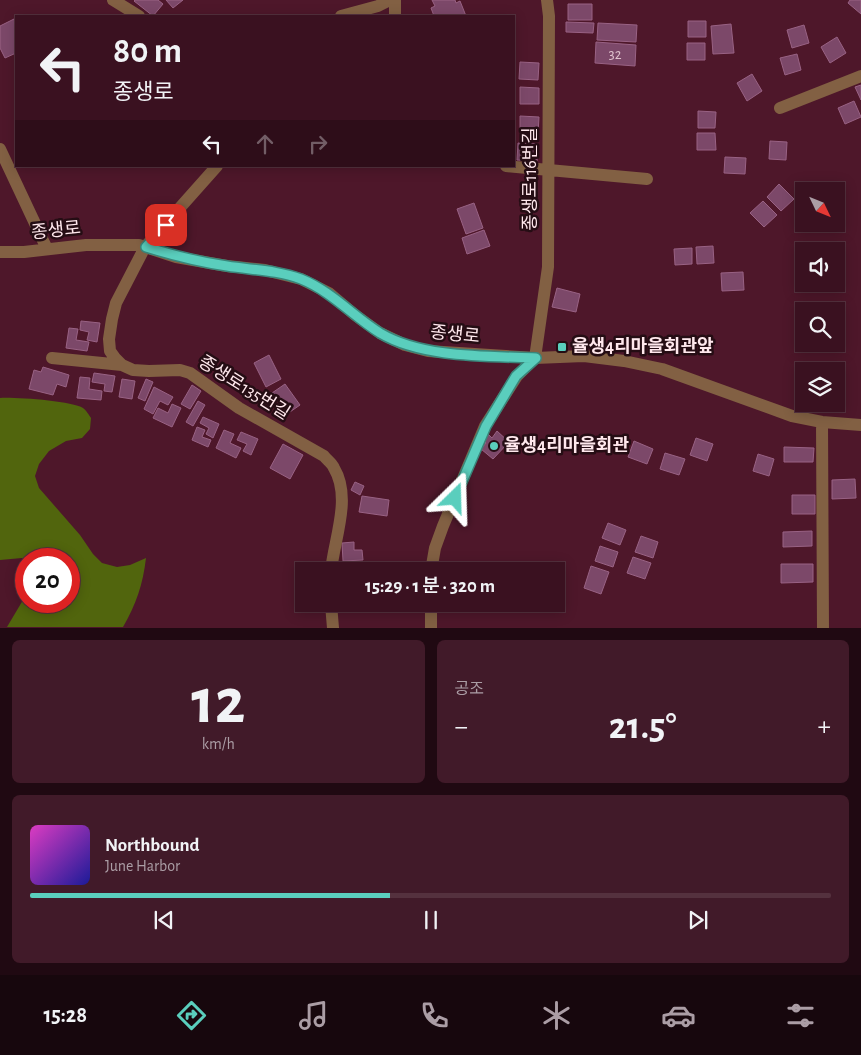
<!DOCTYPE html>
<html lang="ko">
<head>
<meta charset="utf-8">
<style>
  body { margin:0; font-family:"Alegreya Sans","Noto Sans KR",sans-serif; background:#411a29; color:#f1f3f6; height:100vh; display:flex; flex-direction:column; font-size:19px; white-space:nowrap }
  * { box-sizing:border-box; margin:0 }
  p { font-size:16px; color:#ab9da5 }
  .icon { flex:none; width:28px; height:28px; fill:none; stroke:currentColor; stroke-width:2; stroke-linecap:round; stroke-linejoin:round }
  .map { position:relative; height:628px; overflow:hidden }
  .side { display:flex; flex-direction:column; gap:12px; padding:12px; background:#200912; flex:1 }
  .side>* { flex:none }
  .banner { position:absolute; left:15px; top:15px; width:500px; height:152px; border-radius:0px; box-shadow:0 2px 12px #0003,0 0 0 1px #54313e; background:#3a1120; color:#f1f3f6; overflow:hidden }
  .needle { width:32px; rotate:133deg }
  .fabs { position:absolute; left:795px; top:182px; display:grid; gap:10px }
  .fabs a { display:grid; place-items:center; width:50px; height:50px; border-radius:0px; background:#3a1120; box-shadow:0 2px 12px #0003,0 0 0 1px #54313e; font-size:25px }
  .speed { position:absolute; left:15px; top:548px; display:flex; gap:10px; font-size:25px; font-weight:700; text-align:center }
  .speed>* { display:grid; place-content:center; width:65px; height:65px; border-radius:50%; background:#3a1120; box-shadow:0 2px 12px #0003,0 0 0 1px #54313e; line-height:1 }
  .speed .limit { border:8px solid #d22; background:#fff; color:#111 }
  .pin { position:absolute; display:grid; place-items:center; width:42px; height:42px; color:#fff; margin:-21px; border-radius:10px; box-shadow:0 2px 8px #0006 }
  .me { position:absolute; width:55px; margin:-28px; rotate:22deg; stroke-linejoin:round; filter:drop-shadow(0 0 4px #0008) }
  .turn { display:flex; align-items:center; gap:18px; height:105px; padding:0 15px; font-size:22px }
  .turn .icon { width:65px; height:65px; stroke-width:2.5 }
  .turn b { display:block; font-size:35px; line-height:42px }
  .lanes { display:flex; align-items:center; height:48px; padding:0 15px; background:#0003; justify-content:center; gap:25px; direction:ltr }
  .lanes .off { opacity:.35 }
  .big { font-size:38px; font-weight:600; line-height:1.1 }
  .side .tile { flex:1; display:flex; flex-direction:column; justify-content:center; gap:8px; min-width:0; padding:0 18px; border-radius:8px; background:#411a29 }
  .side .dial { align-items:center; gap:0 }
  .dial b { font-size:65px; line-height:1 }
  .song { display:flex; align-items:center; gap:15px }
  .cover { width:60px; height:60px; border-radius:8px; background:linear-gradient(135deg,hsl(310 70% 55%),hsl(240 70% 35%)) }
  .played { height:5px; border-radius:2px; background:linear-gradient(90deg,#5acebd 45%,#54313e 45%) }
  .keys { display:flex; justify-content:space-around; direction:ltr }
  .heat { display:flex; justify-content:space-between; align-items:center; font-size:28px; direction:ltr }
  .side .tiles { flex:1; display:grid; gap:12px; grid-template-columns:1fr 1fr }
  .tile:last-child { grid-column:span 2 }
  .trip { position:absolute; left:295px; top:562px; width:270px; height:50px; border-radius:0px; background:#3a1120; box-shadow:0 2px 12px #0003,0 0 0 1px #54313e; font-weight:600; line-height:50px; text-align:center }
  .tab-bar { display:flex; height:80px; justify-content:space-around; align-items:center; background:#17070d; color:#ab9da5 }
  .tab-bar .icon { width:35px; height:35px }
  .tab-bar .selected { color:#5acebd }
  .tab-bar b { font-size:22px; color:#f1f3f6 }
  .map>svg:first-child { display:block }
  .forest { fill:#51650d }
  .building { fill:#7c4869; stroke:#996284 }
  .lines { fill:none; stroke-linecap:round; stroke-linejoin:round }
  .minor { stroke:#826043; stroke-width:12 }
  .route-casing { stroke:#3a867b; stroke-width:12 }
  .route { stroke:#5acebd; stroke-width:9 }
  .poi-dot { fill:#5acebd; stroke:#250d14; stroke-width:2 }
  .labels { text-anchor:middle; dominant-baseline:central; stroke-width:5; stroke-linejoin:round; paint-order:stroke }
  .number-label { font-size:15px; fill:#dec0cc }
  .street-label { font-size:18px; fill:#ffe8ed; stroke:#250d14 }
  .poi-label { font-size:18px; font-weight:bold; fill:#ffe8ed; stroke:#250d14; text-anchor:start }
</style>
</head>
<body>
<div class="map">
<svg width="861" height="628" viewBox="0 0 861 628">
  <rect width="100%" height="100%" fill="#4e172a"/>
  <path class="forest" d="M0,398C15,397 72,401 83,408C86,410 89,415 91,418L90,429L82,438L66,441L49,451L39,464L35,476L39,488L80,535L93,554L102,563L117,567L130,565L146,558C143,584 136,605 123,627H7L26,595V601H69V559L26,560L22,558L0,560Z"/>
  <path class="building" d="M135,0H158L163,4L153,16L134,1Z
    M166,0H183L173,8Z
    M432,0H455L456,3L460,1L466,16H434L431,8L435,6Z
    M850,0H861V14L848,3Z
    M568,4H592V20H568Z
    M14,19L16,24V53L5,58L0,48V26Z
    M688,21H706V37H688Z
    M566,22L594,23L593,33L566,32Z
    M598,23L637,25L636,42L597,40Z
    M731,24L734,53L713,54L711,26Z
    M804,25L809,43L792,48L787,30Z
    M837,37L846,53L830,63L821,47Z
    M596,42L636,45L635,66L595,63Z
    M687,43H705V60H687Z
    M797,54L801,70L785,75L780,58Z
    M520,62L539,63L538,80L519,79Z
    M752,74L762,91L747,101L737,83Z
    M861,85V100L855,87Z
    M520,87L539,88V104H520Z
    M854,101L861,117L845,124L838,108Z
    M698,111L716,112L715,128H698Z
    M520,116L539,117L538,134L520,133Z
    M697,133H715L716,150H697Z
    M770,141L787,142L786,160L769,159Z
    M518,143L538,144L537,161L517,160Z
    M725,157L746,158L745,174L724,173Z
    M779,184L794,199L781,211L767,197Z
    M763,201L777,215L764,227L750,213Z
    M474,203L483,228L466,234L457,209Z
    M484,230L490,246L467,254L462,238Z
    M713,246L714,263L697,264L696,247Z
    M692,248V264L675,265L674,249Z
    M743,272L744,290L722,291L721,273Z
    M557,288L580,294L576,312L552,307Z
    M81,321L100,323L97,342L87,340L89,332L80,330Z
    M69,328L78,329L76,340L89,342L87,351L66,348Z
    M269,355L281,379L266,387L254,363Z
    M43,367L69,375L66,387L57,384L53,395L29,389L34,370L41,372Z
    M94,373L115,376L112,392L104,391L105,384L92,382Z
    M80,377L90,378L89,389L102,391L101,400L77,398Z
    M122,379L135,381L132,399L119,397Z
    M146,379L153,382L145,401L138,398Z
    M285,384L300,405L287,414L272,393Z
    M192,385L201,391L190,409L181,404Z
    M154,387L173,397L168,405L160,401L153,414L144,409Z
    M198,401L205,405L193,426L186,422Z
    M172,404L181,408L172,427L153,418L158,408L168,413Z
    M203,417L219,424L213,438L206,434L209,428L200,423Z
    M197,427L205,430L202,437L211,440L208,447L192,440Z
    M224,430L234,434L230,443L241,448L236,458L216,448Z
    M497,431L509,442L493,459L481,449L486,443L483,440L488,434L492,438Z
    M241,432L258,439L251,455L243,451L247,444L237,440Z
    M696,438L713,444L707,461L690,455Z
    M634,441L653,449L647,464L628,457Z
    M283,444L303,455L290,479L270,468Z
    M784,447L814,448L813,462H784Z
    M665,453L685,459L679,475L660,469Z
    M758,454L774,459L769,476L753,471Z
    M855,479L856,498L832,499V480Z
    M355,482L364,486L360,495L351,490Z
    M792,495H815V514H792Z
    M362,496L389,500L387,516L359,512Z
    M608,523L626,530L620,545L602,538Z
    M812,531V546L783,547V532Z
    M641,536L658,542L653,558L635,552Z
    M354,542V550H362L363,560L343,561L342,543Z
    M600,546L618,552L613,567L595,561Z
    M633,557L651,563L645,579L627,573Z
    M781,564H813V582L781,583Z
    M591,566L609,572L601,594L584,588Z"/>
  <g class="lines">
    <path class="minor" d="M113,0L139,16
      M395,0V16
      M341,16L378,6L390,0
      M780,108L861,76
      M0,149L47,249
      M217,166L145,247L116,303L112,319L109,339L110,351L115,358L122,365L133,370L149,371L180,370L190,373L239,408L324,456C327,460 332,463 334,468C352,498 334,539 331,571
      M506,166L647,179
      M0,252H24L86,245H139L176,257L227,266L265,270L301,279L329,293L355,315L380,333L405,345L428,351L535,358L584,356L624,361L662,369L792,416L822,422L861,425
      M52,358L122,365
      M822,422L823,628
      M431,571L435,548L443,526L485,426L517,376L535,358L548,267L549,16L547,0
      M331,604L333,628
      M431,604V628"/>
  </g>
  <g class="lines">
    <g class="route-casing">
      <path id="route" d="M166,225L146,247C172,255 199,262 227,266C252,270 277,270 301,279C331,291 353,316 380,333C422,358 487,356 536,358L516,376L486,426L455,498"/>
    </g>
    <use href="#route" class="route"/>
  </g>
  <g class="poi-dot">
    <rect x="557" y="342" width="10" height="10" rx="2.5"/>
    <circle cx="494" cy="446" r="5"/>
  </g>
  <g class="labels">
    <g class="number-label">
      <text x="615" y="54">32</text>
    </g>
    <g class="street-label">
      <text transform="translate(531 179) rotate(-90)">종생로116번길</text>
      <text transform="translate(56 231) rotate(-6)">종생로</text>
      <text transform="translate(455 335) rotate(6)">종생로</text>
      <text transform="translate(244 388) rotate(32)">종생로135번길</text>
    </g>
    <g class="poi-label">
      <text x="572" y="347">율생4리마을회관앞</text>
      <text x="504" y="446">율생4리마을회관</text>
    </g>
  </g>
</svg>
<div class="fabs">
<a><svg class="needle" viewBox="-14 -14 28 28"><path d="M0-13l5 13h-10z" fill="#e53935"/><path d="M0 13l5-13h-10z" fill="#ab9da5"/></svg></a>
<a><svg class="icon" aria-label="sound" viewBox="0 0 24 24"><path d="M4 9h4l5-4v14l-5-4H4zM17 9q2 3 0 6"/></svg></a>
<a><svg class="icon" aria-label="search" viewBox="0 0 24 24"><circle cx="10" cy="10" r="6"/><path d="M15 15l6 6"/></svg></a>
<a><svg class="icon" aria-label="layers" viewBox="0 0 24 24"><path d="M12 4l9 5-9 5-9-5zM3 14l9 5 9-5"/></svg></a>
</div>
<div class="speed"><div class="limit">20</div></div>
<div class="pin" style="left:166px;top:225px;background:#d93025"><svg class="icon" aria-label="arrive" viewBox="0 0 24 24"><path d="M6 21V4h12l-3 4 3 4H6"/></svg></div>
<svg class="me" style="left:455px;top:498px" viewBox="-20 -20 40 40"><path d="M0-17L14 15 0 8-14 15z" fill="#5acebd" stroke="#fff" stroke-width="4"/></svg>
<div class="trip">15:29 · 1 분 · 320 m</div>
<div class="banner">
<div class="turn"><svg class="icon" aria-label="left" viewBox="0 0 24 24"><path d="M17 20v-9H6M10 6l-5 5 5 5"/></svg><div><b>80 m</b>종생로</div></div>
<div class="lanes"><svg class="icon" aria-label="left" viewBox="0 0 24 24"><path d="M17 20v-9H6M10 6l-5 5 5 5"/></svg><svg class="icon off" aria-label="ahead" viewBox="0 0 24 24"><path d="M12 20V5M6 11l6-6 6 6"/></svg><svg class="icon off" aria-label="right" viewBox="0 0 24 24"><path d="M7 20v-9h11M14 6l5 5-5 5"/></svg></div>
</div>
</div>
<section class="side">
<div class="tiles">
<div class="tile dial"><b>12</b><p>km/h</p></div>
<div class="tile"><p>공조</p>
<div class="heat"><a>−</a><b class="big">21.5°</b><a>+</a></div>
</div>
<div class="tile">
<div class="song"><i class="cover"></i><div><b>Northbound</b><p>June Harbor</p></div></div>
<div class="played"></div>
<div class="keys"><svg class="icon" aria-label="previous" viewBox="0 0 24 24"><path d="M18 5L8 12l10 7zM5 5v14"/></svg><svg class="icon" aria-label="pause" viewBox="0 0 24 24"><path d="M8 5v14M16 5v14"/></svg><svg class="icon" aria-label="next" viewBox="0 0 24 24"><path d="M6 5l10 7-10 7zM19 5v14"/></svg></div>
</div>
</div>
</section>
<nav class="tab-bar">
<b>15:28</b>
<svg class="icon selected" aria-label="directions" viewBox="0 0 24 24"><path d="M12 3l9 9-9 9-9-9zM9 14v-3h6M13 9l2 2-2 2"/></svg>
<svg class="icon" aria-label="music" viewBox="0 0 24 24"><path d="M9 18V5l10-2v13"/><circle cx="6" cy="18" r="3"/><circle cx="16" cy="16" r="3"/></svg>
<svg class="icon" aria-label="phone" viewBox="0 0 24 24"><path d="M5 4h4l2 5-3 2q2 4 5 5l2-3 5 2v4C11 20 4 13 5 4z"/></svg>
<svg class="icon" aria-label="climate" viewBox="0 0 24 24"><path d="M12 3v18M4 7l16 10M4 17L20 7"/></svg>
<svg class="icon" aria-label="car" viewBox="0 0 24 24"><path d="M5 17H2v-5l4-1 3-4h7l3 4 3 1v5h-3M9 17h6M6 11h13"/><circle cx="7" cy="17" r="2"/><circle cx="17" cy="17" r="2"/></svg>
<svg class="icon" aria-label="filters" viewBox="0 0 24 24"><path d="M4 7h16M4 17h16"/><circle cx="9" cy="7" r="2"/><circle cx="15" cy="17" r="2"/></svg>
</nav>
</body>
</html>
